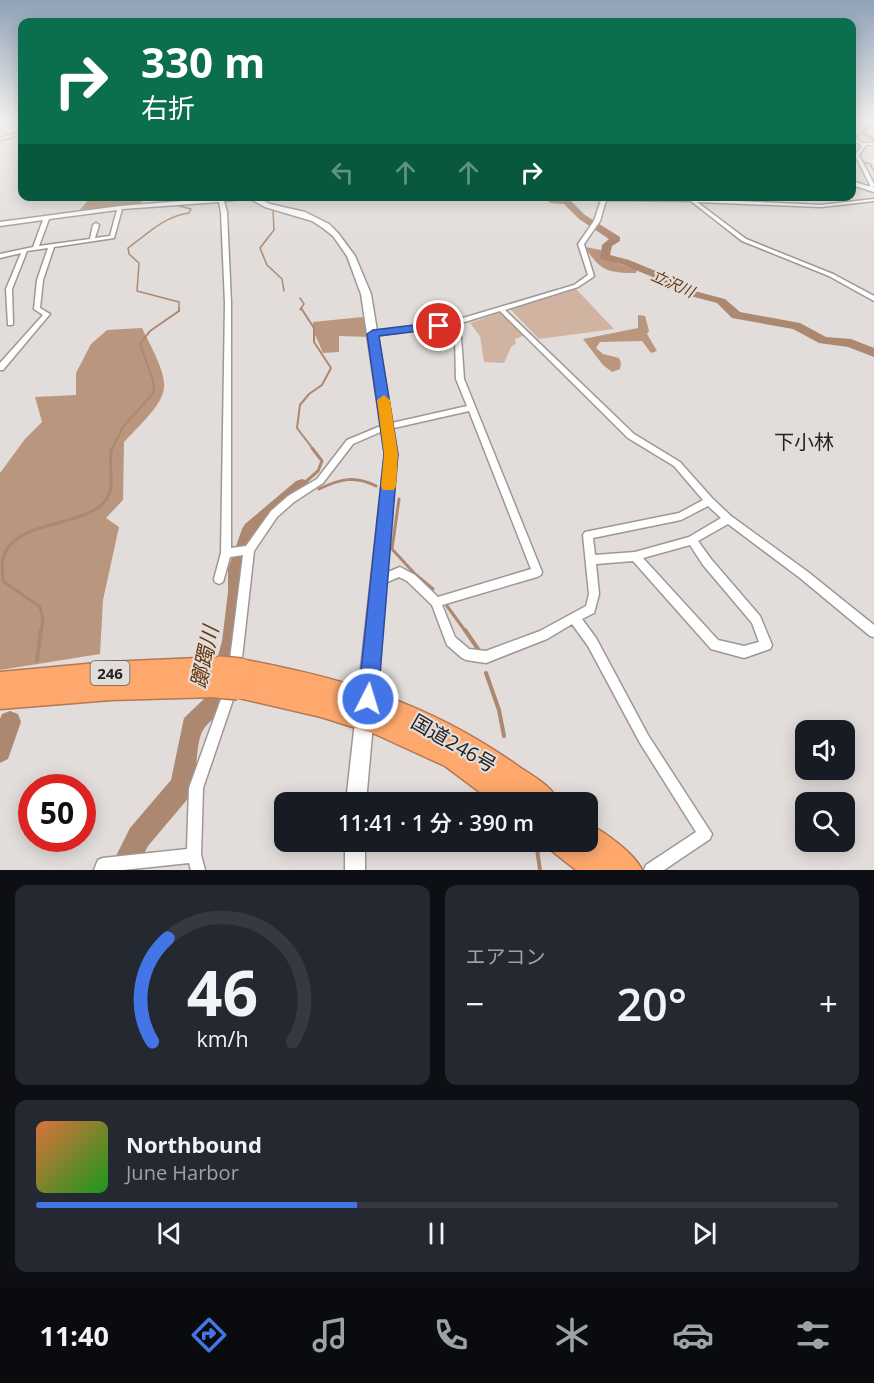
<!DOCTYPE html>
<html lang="ja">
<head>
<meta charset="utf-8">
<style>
  body { margin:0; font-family:"Open Sans","Noto Sans JP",sans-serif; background:#242831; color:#f1f3f6; height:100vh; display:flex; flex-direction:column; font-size:22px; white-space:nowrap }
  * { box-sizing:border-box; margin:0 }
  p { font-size:20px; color:#9ea1a6 }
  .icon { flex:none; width:33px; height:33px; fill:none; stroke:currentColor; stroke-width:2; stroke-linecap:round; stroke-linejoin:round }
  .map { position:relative; height:870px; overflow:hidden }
  .sheet { display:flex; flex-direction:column; gap:15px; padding:15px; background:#0d0f14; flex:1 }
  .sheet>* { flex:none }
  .guide { position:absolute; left:18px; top:18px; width:838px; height:183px; border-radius:12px; box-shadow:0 3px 15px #0003; background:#0b6e4f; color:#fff; overflow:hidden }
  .controls { position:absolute; left:795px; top:720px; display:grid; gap:12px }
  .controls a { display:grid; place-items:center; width:60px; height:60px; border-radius:12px; background:#171b24; box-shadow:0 3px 15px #0003; font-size:30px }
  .speed { position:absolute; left:18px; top:774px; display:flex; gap:12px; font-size:30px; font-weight:700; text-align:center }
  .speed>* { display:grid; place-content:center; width:78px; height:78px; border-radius:50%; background:#171b24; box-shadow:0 3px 15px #0003; line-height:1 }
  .speed .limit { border:9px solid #d22; background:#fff; color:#111 }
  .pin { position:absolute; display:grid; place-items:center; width:51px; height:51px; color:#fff; margin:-26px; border:3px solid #fff; border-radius:50%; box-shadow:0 2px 6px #0007 }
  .me { position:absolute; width:66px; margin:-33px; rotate:5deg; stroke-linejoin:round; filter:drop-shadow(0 0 4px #0008) }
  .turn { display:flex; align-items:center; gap:21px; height:126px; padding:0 24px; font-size:27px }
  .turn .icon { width:78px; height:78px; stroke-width:2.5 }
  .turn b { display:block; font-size:42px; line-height:51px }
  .lanes { display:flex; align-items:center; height:57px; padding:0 24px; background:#0003; justify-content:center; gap:30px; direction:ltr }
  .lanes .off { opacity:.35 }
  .big { font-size:45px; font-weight:600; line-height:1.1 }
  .sheet .widget { flex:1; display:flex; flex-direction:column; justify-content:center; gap:9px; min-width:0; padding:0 21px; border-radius:12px; background:#242831 }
  .sheet .dial { align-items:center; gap:0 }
  .dial svg { height:156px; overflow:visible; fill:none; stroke:#363941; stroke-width:7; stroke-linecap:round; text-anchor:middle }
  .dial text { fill:#f1f3f6; stroke:none }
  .song { display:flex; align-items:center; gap:18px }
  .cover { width:72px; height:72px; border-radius:9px; background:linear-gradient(135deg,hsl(20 70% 55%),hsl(120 70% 35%)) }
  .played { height:6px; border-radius:3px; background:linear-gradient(90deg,#4475e6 40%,#363941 40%) }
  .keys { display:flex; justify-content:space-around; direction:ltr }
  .heat { display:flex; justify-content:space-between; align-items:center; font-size:33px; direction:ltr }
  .sheet .tiles { flex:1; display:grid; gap:15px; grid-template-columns:1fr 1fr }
  .widget:last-child { grid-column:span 2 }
  .trip { position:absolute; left:274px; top:792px; width:324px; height:60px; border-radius:12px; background:#171b24; box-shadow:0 3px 15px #0003; font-weight:600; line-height:60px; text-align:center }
  .tab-bar { display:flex; height:96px; justify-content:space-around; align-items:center; background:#090b0e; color:#9ea1a6 }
  .tab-bar .icon { width:42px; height:42px }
  .tab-bar .active { color:#4475e6 }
  .tab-bar b { font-size:27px; color:#f1f3f6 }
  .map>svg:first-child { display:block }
  .green { fill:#d0b3a1 }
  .forest { fill:#bb967e }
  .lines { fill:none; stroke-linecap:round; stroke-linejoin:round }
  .stream-far3 { stroke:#ad8871; stroke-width:1.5 }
  .stream-far2 { stroke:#ad8871; stroke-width:2 }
  .stream-far1 { stroke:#ad8871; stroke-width:3 }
  .stream { stroke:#ad8871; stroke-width:4 }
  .river { fill:#ad8871; fill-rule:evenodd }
  .street-casing { stroke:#9e9895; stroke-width:3 }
  .secondary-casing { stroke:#9e9895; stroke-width:3 }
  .highway-casing { stroke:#b27953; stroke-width:3 }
  .street { fill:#fff; fill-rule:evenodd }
  .secondary { fill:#fff; fill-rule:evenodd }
  .highway { fill:#fea86d; fill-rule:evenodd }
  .highway-bridge-casing { stroke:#b27953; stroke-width:26; stroke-linecap:butt }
  .highway-bridge { stroke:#fea86d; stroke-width:23 }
  .route { fill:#4475e6; stroke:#2c4c96; stroke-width:1.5 }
  .slow { fill:#f59e0b }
  .labels { text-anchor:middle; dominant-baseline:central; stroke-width:4.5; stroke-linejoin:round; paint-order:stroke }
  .far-water-label { font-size:15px; font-style:italic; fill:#67360f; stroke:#e2ddda }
  .shield { fill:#e2ddda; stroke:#5e5b59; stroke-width:1.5 }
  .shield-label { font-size:15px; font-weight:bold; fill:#252322 }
  .quarter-label { font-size:20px; fill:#252322; stroke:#e2ddda }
  .near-street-label { font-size:20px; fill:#252322; stroke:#e2ddda }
  .near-water-label { font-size:21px; font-style:italic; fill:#67360f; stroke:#e2ddda }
</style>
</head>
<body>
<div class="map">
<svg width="874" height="870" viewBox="0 0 874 870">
  <rect width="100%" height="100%" fill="#e2ddda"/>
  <path class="green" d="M576,289L614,329L539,339L511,310Z
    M502,312L527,334L515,339L516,343L511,347L504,363L484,362L480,336L470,323Z"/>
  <path class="forest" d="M91,197H149L137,205L78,212Z
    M585,247L601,250L603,258L637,270L636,273C608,273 600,271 585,247Z
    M638,315L645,316L649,331L647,334L657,351L651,353L642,341L600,342L596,348L603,354L619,358L621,363L620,369L612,372L603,365L583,339L638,328Z
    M362,317L367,321L369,337L339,336V352L323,353L313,330V322Z
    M142,328C174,392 174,390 124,442L123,500L106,518L119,527L103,600L100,654L0,670V473L25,439L42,422L35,397L76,395V373L91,344L107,330Z"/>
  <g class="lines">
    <path class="stream-far3" d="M863,162L870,164L874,171
      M170,196L168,199L171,203
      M176,205L191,209L189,213C163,217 149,233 128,248L129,254L139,263L137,291L179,302V310
      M273,211L274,230L260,248L267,265L282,279L284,291
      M300,298L304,304L300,310"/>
    <path class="stream-far2" d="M301,308L314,328V342L331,368L322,385L309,394L300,405L297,428L313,449
      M112,449L123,427L154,392L153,380L140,344L150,331L179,311V308"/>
    <path class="stream-far1" d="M302,485L318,471L322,461L312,448
      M319,489C340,479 355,475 376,486
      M399,499L392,549L415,574L433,589
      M447,606L466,632
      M41,632L43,619L40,607L3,581C3,574 1,565 3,558C15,518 82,529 105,501C117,487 107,465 112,448"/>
    <path class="stream" d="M465,630L478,649
      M37,660L41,630
      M486,673L499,710L504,736
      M537,849L540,870"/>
    <path class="river" d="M861,120H869L873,124L866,132L874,137V142L857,132L866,125Z
      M540,196L570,200L585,215L620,237V241L612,246L610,255L629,260L663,274L687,289L725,299L740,312L800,323L826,337L851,339L874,348V357L848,347L819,343L793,329L732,318L717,303L679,293L655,278L621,264L600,259L602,245L609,239L579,219L564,204L551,203Z
      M302,479L308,481L310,485L308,489L258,533L246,569L248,592L242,641L227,702C222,715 208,720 202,732C195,747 198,776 191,795L148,846L136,870H109L130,828L171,780L184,718L207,696L222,641L228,592V569L242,529L245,524L296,481Z
      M10,711L18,714L21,722L8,759L0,763V719L2,714Z"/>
    <g class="street-casing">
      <path id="street" d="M868,120L874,121L864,124L863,129L854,137L862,143H874V145H866L859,155L874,184L873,189L871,190L869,189L870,185L855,155L862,146L852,139V135L860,128L861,122Z
        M22,132V134L0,140V138Z
        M247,196H274L224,201L227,212L231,303V548L246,546L271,511L288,496L317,479L347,440L383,425L467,406L456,379L455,337L451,325L373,336L370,334L371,333L453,321L574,285L588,275L578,244L594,221L601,200L503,196H607L692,199L821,205L874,199V201L821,207L697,202L746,239L833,274L874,296V301L829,276L742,241L691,201L606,200L600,221L584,244L594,276L593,277L578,287L505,310L634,434L680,462L712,498L731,516L808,572L874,625V637L870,636L800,578L728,524L698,541L711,559L760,616L772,645L770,649L744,658L711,649L633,561L596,564L599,594L594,613L582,619L596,638L648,735L712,834L710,839L664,870H644L646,865L696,832L640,743L588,646L572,624L547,639L486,663L466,660L462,658L447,645L432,605L407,581L399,577L378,586L374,584L373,581L374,578L400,567L415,575L438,597L531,569L469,411L385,430L353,444L323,483L294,502L277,517L254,551L241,667L239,671L235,673L231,671L229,667L243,555L230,557L223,582L219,584L215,582L214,579L221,553L225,303L221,212L219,202L122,209L114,238L54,247L43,280L40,308L50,314L3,370H0V363L43,315L34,309L37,280L48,248L27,251L12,289L13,324L12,325H8L6,289L21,253L0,258V254L33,247L43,220L0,226V222L120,206ZM117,210L110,236L95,238L99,225L96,223L93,225L90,239L39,246L49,219ZM500,311L628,438L674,466L703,500L679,513L585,532L583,535L589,594L586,606L540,631L486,651L469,649L455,637L442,605L537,577L541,575L542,572L464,379L461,337L458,324ZM708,506L721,518L689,537L635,552L595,555L593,538L681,520ZM690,545L703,565L752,623L759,642L744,646L718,640L643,558Z
        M231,682L235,684L237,688L203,788L201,855L205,870H191L189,863L123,870H94L98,860L103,858L187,849L189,788L225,688L227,684Z"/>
    </g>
    <g class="secondary-casing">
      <path id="secondary" d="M852,181L874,188V192L852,185Z
        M245,196H254L270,204L305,212L329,224L338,233L355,256L371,294L397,454L366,802H346L385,454L361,294L347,256L333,236L323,228L312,221L265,207Z
        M345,842H365V870H345Z"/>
    </g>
    <g class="highway-casing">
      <path id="highway" d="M220,657L227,661L231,668L227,675L222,678L227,686L224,694L216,697L111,700L0,709V672L108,662Z
        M241,659C347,679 429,703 518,766C532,776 553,786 558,802H527L523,800L524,802H493L445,766L375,734L321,717L230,696L227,688L230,680L236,678L230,670L234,663Z
        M588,824C604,831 635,854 642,870H576L552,851L548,842H588Z"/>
    </g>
    <use href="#street" class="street"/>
    <use href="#secondary" class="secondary"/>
    <use href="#highway" class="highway"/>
    <g class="highway-bridge-casing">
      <path id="highway-bridge" d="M220,668L241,670
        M216,686L238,688"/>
    </g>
    <use href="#highway-bridge" class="highway-bridge"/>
  </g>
  <linearGradient id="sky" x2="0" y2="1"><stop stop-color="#90a2b8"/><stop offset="0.5" stop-color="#f2f0ee"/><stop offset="1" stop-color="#f2f0ee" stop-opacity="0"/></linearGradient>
  <rect width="874" height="242" fill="url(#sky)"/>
  <path class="route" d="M439,322L443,323V328L379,336L398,454L378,699L375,706L368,709L361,706L358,699L384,454L367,334L373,330Z"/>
  <path class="slow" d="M384,395L390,400L398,454L396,486L394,490H383L381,486L384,454L377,400Z"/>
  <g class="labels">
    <g class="far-water-label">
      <text transform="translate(673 283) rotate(24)">立沢川</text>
    </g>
    <rect class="shield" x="90.5" y="661" width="39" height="24" rx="4.5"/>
    <g class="shield-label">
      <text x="110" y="673">246</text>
    </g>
    <g class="quarter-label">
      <text x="804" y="441">下小林</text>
    </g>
    <g class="near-street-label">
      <text transform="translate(454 743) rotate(30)">国道246号</text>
    </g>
    <g class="near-water-label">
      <text transform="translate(204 657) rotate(-78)">躑躅川</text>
    </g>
  </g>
</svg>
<div class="controls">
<a><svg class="icon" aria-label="sound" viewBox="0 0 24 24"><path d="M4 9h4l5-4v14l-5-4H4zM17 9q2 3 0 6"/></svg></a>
<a><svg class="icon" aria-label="search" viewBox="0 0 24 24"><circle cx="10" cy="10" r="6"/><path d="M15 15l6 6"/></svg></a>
</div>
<div class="speed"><div class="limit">50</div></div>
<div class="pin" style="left:439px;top:326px;background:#d93025"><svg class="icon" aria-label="arrive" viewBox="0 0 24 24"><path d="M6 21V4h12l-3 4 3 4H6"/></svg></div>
<svg class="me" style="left:368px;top:699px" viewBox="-20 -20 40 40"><circle r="17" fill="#4475e6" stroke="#fff" stroke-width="3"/><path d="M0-11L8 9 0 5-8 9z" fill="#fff"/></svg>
<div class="trip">11:41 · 1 分 · 390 m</div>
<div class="guide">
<div class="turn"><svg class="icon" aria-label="right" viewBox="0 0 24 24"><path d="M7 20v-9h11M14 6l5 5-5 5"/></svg><div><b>330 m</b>右折</div></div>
<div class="lanes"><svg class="icon off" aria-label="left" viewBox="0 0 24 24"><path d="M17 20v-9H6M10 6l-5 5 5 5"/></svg><svg class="icon off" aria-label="ahead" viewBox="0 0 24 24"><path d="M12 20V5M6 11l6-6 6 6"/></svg><svg class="icon off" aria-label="ahead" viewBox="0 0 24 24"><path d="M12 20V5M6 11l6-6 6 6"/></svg><svg class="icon" aria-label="right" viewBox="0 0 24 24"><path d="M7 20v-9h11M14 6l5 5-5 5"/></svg></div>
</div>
</div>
<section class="sheet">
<div class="tiles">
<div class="widget dial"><svg viewBox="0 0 100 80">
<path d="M14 69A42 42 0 1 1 86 69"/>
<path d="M14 69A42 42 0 0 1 22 16" stroke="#4475e6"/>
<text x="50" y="56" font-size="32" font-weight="700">46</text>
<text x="50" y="72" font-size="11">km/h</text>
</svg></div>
<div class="widget"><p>エアコン</p>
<div class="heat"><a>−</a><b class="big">20°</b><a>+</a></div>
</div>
<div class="widget">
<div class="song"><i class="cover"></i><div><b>Northbound</b><p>June Harbor</p></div></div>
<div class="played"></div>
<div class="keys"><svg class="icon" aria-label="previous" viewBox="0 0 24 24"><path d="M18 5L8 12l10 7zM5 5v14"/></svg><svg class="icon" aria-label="pause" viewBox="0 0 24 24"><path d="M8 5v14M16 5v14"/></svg><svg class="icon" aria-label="next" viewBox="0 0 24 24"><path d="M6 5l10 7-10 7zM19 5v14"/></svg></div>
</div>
</div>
</section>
<nav class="tab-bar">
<b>11:40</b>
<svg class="icon active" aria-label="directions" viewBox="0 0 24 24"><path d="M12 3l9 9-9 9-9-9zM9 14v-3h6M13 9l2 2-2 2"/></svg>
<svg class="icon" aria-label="music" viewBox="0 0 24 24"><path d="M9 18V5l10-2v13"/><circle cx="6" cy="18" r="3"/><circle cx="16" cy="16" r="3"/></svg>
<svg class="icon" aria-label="phone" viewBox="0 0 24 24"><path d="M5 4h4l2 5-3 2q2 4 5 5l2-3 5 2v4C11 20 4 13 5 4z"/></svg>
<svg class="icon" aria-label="climate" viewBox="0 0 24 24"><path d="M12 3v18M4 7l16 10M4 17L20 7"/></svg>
<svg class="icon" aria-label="car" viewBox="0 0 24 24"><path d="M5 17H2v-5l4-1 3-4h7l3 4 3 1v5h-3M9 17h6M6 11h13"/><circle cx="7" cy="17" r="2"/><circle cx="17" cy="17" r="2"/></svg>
<svg class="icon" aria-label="filters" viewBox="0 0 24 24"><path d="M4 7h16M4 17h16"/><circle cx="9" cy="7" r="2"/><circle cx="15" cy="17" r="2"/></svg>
</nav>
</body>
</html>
